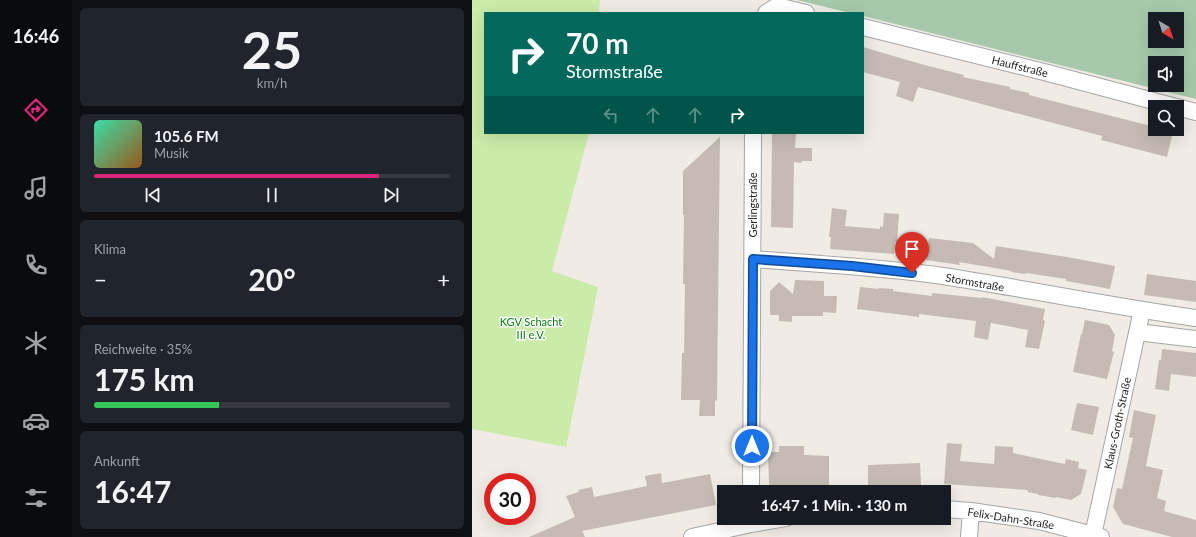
<!DOCTYPE html>
<html lang="de">
<head>
<meta charset="utf-8">
<style>
  body { margin:0; font-family:Lato,sans-serif; background:#20242c; color:#f1f3f6; height:100vh; display:flex; flex-direction:column; font-size:15px; white-space:nowrap }
  * { box-sizing:border-box; margin:0 }
  p { font-size:13px; color:#9ea1a6 }
  .icon { flex:none; width:22px; height:22px; fill:none; stroke:currentColor; stroke-width:2; stroke-linecap:round; stroke-linejoin:round }
  .map { position:relative; flex:1; overflow:hidden }
  .panel { display:flex; flex-direction:column; gap:8px; padding:8px; background:#0d0f14; width:400px }
  .panel>* { flex:none }
  .top-card { position:absolute; left:12px; top:12px; width:380px; height:122px; border-radius:0px; box-shadow:0 4px 16px #0002; background:#00695c; color:#fff; overflow:hidden }
  .needle { width:26px; rotate:141deg }
  .controls { position:absolute; left:676px; top:12px; display:grid; gap:8px }
  .controls a { display:grid; place-items:center; width:36px; height:36px; border-radius:0px; background:#171b24; box-shadow:0 4px 16px #0002; font-size:20px }
  .speed { position:absolute; left:12px; top:473px; display:flex; gap:8px; font-size:20px; font-weight:700; text-align:center }
  .speed>* { display:grid; place-content:center; width:52px; height:52px; border-radius:50%; background:#171b24; box-shadow:0 4px 16px #0002; line-height:1 }
  .speed .limit { border:6px solid #d22; background:#fff; color:#111 }
  .pin { position:absolute; display:grid; place-items:center; width:34px; height:34px; color:#fff; margin:-41px -17px; border-radius:50% 50% 50% 0; rotate:-45deg; box-shadow:0 0 4px #0007 }
  .pin .icon { rotate:45deg }
  .me { position:absolute; width:44px; margin:-22px; rotate:0deg; stroke-linejoin:round; filter:drop-shadow(0 0 3px #0008) }
  .turn { display:flex; align-items:center; gap:14px; height:84px; padding:0 16px; font-size:18px }
  .turn .icon { width:52px; height:52px; stroke-width:2.5 }
  .turn b { display:block; font-size:28px; line-height:34px }
  .lanes { display:flex; align-items:center; height:38px; padding:0 16px; background:#0003; justify-content:center; gap:20px; direction:ltr }
  .lanes .off { opacity:.35 }
  .big { font-size:30px; font-weight:700; line-height:1.1 }
  .panel .widget { flex:1; display:flex; flex-direction:column; justify-content:center; gap:6px; min-width:0; padding:0 14px; border-radius:6px; background:#20242c }
  .panel .dial { align-items:center; gap:0 }
  .dial b { font-size:52px; line-height:1 }
  .song { display:flex; align-items:center; gap:12px }
  .cover { width:48px; height:48px; border-radius:6px; background:linear-gradient(135deg,hsl(160 70% 55%),hsl(30 70% 35%)) }
  .played { height:4px; border-radius:2px; background:linear-gradient(90deg,#db2777 80%,#363941 80%) }
  .keys { display:flex; justify-content:space-around; direction:ltr }
  .heat { display:flex; justify-content:space-between; align-items:center; font-size:22px; direction:ltr }
  .charge { height:6px; border-radius:3px; background:linear-gradient(90deg,#34c759 35%,#363941 0) }
  .trip { position:absolute; left:245px; top:485px; width:234px; height:40px; border-radius:0px; background:#171b24; box-shadow:0 4px 16px #0002; font-weight:700; line-height:40px; text-align:center }
  main { display:flex; flex:1; min-height:0 }
  .tab-bar { display:flex; flex-direction:column; width:72px; justify-content:space-around; align-items:center; background:#090b0e; color:#9ea1a6 }
  .tab-bar .icon { width:28px; height:28px }
  .tab-bar .on { color:#db2777 }
  .tab-bar b { font-size:18px; color:#f1f3f6 }
  .map>svg:first-child { display:block }
  .grass { fill:#cbeba9 }
  .cemetery { fill:#a5c9aa; fill-rule:evenodd }
  .building { fill:#c5bbb4 }
  .lines { fill:none; stroke-linecap:round; stroke-linejoin:round }
  .street-casing { stroke:#a6a6a6; stroke-width:18 }
  .street { stroke:#fff; stroke-width:16 }
  .route-casing { stroke:#114b97; stroke-width:10 }
  .route { stroke:#1a73e8; stroke-width:7 }
  .labels { text-anchor:middle; dominant-baseline:central; stroke-width:3; stroke-linejoin:round; paint-order:stroke }
  .street-label { font-size:11px; fill:#1f1f1f; stroke:#fff }
  .park-label { font-size:11px; fill:#098010; stroke:#fff }
</style>
</head>
<body>
<main>
<nav class="tab-bar">
<b>16:46</b>
<svg class="icon on" aria-label="directions" viewBox="0 0 24 24"><path d="M12 3l9 9-9 9-9-9zM9 14v-3h6M13 9l2 2-2 2"/></svg>
<svg class="icon" aria-label="music" viewBox="0 0 24 24"><path d="M9 18V5l10-2v13"/><circle cx="6" cy="18" r="3"/><circle cx="16" cy="16" r="3"/></svg>
<svg class="icon" aria-label="phone" viewBox="0 0 24 24"><path d="M5 4h4l2 5-3 2q2 4 5 5l2-3 5 2v4C11 20 4 13 5 4z"/></svg>
<svg class="icon" aria-label="climate" viewBox="0 0 24 24"><path d="M12 3v18M4 7l16 10M4 17L20 7"/></svg>
<svg class="icon" aria-label="car" viewBox="0 0 24 24"><path d="M5 17H2v-5l4-1 3-4h7l3 4 3 1v5h-3M9 17h6M6 11h13"/><circle cx="7" cy="17" r="2"/><circle cx="17" cy="17" r="2"/></svg>
<svg class="icon" aria-label="filters" viewBox="0 0 24 24"><path d="M4 7h16M4 17h16"/><circle cx="9" cy="7" r="2"/><circle cx="15" cy="17" r="2"/></svg>
</nav>
<section class="panel">
<div class="widget dial"><b>25</b><p>km/h</p></div>
<div class="widget">
<div class="song"><i class="cover"></i><div><b>105.6 FM</b><p>Musik</p></div></div>
<div class="played"></div>
<div class="keys"><svg class="icon" aria-label="previous" viewBox="0 0 24 24"><path d="M18 5L8 12l10 7zM5 5v14"/></svg><svg class="icon" aria-label="pause" viewBox="0 0 24 24"><path d="M8 5v14M16 5v14"/></svg><svg class="icon" aria-label="next" viewBox="0 0 24 24"><path d="M6 5l10 7-10 7zM19 5v14"/></svg></div>
</div>
<div class="widget"><p>Klima</p>
<div class="heat"><a>−</a><b class="big">20°</b><a>+</a></div>
</div>
<div class="widget"><p>Reichweite · 35%</p><b class="big">175 km</b><div class="charge"></div></div>
<div class="widget"><p>Ankunft</p><b class="big">16:47</b></div>
</section>
<div class="map">
<svg width="724" height="537" viewBox="0 0 724 537">
  <rect width="100%" height="100%" fill="#f0ece5"/>
  <path class="grass" d="M0,0H128L127,13H13V133H117L80,271L126,287L94,447L0,429Z"/>
  <path class="cemetery" d="M325,0H724V99L391,16V13H378ZM683,19H705V41H683ZM683,63H705V85H683Z"/>
  <path class="building" d="M391,47L449,64L492,75L491,77L538,87V89L557,93V95L683,127V129H691L701,132L695,157L629,140L630,136L446,87L441,102L424,96L428,82L391,72Z
    M300,133H324L323,148H340V161H330L329,163L322,162L321,228L299,227Z
    M248,137L245,401L243,400V416H227L228,400H209L210,353H212L213,284H211L212,215H211V171Z
    M360,208L375,210L373,226L408,229V226L411,227L412,213L427,214L425,243L423,242L422,254L358,249L359,237H357Z
    M457,238L501,243L522,259L524,246L595,257L643,266L638,289L594,281V279L554,273L553,274L539,272L540,271L487,262L488,265L454,260Z
    M675,274L724,281V302L672,295Z
    M323,280L352,281V296H365L364,313L351,312V316H320V322L307,321V315H298V291L307,282L321,294Z
    M388,287L407,289V288L421,289V291L460,296V293L510,298V297L573,309L571,320L573,321L567,349L553,347L556,330L519,323L516,340L502,337L504,321L447,314V317L385,309Z
    M613,320L637,325L643,335L640,351L642,352L635,379L601,372L609,334H610Z
    M690,349L724,353V377L699,374L697,391L683,389L687,360H689Z
    M605,403L627,407L621,435L599,430Z
    M662,410L684,415L674,466L691,470L685,498L694,501L692,511L724,520V537H700L651,524L641,507L645,488L650,489L661,438L657,437Z
    M475,443L490,444L488,461L522,464L523,446L541,447V453L593,464L594,459L607,462L606,468L615,470L609,494L599,500L584,497L583,498L566,495V494L555,492L556,490L472,484Z
    M307,446H332V455L357,456V492H305L297,484L296,452H307Z
    M448,463L449,485L396,487V465Z
    M189,473L190,483L238,474L244,505L110,531L113,537H57L103,517L94,496L107,492L106,490L120,487L122,497L175,486L173,476Z"/>
  <g class="lines">
    <g class="street-casing">
      <path id="street" d="M294,13L305,6L334,13
        M391,27L576,73L704,107
        M705,107L724,112
        M281,259C344,264 408,267 471,276C555,289 639,306 724,318
        M665,332L724,339
        M279,492L281,133
        M472,509L499,511L567,521L629,537
        M621,535L670,310
        M220,537L279,524L314,518
        M497,537L499,511"/>
    </g>
    <use href="#street" class="street"/>
  </g>
  <g class="lines">
    <g class="route-casing">
      <path id="route" d="M280,446L281,259L380,266L440,273"/>
    </g>
    <use href="#route" class="route"/>
  </g>
  <g class="labels">
    <g class="street-label">
      <text transform="translate(548 66) rotate(14)">Hauffstraße</text>
      <text transform="translate(280 205) rotate(-90)">Gerlingstraße</text>
      <text transform="translate(503 282) rotate(10)">Stormstraße</text>
      <text transform="translate(645 423) rotate(-78)">Klaus-Groth-Straße</text>
      <text transform="translate(539 518) rotate(9)">Felix-Dahn-Straße</text>
    </g>
    <g class="park-label">
      <text x="59" y="321">KGV Schacht<tspan x="59" dy="13">III e.V.</tspan></text>
    </g>
  </g>
</svg>
<div class="controls">
<a><svg class="needle" viewBox="-14 -14 28 28"><path d="M0-13l5 13h-10z" fill="#e53935"/><path d="M0 13l5-13h-10z" fill="#9ea1a6"/></svg></a>
<a><svg class="icon" aria-label="sound" viewBox="0 0 24 24"><path d="M4 9h4l5-4v14l-5-4H4zM17 9q2 3 0 6"/></svg></a>
<a><svg class="icon" aria-label="search" viewBox="0 0 24 24"><circle cx="10" cy="10" r="6"/><path d="M15 15l6 6"/></svg></a>
</div>
<div class="speed"><div class="limit">30</div></div>
<div class="pin" style="left:440px;top:273px;background:#d93025"><svg class="icon" aria-label="arrive" viewBox="0 0 24 24"><path d="M6 21V4h12l-3 4 3 4H6"/></svg></div>
<svg class="me" style="left:280px;top:446px" viewBox="-20 -20 40 40"><circle r="17" fill="#1a73e8" stroke="#fff" stroke-width="3"/><path d="M0-11L8 9 0 5-8 9z" fill="#fff"/></svg>
<div class="trip">16:47 · 1 Min. · 130 m</div>
<div class="top-card">
<div class="turn"><svg class="icon" aria-label="right" viewBox="0 0 24 24"><path d="M7 20v-9h11M14 6l5 5-5 5"/></svg><div><b>70 m</b>Stormstraße</div></div>
<div class="lanes"><svg class="icon off" aria-label="left" viewBox="0 0 24 24"><path d="M17 20v-9H6M10 6l-5 5 5 5"/></svg><svg class="icon off" aria-label="ahead" viewBox="0 0 24 24"><path d="M12 20V5M6 11l6-6 6 6"/></svg><svg class="icon off" aria-label="ahead" viewBox="0 0 24 24"><path d="M12 20V5M6 11l6-6 6 6"/></svg><svg class="icon" aria-label="right" viewBox="0 0 24 24"><path d="M7 20v-9h11M14 6l5 5-5 5"/></svg></div>
</div>
</div>
</main>
</body>
</html>
